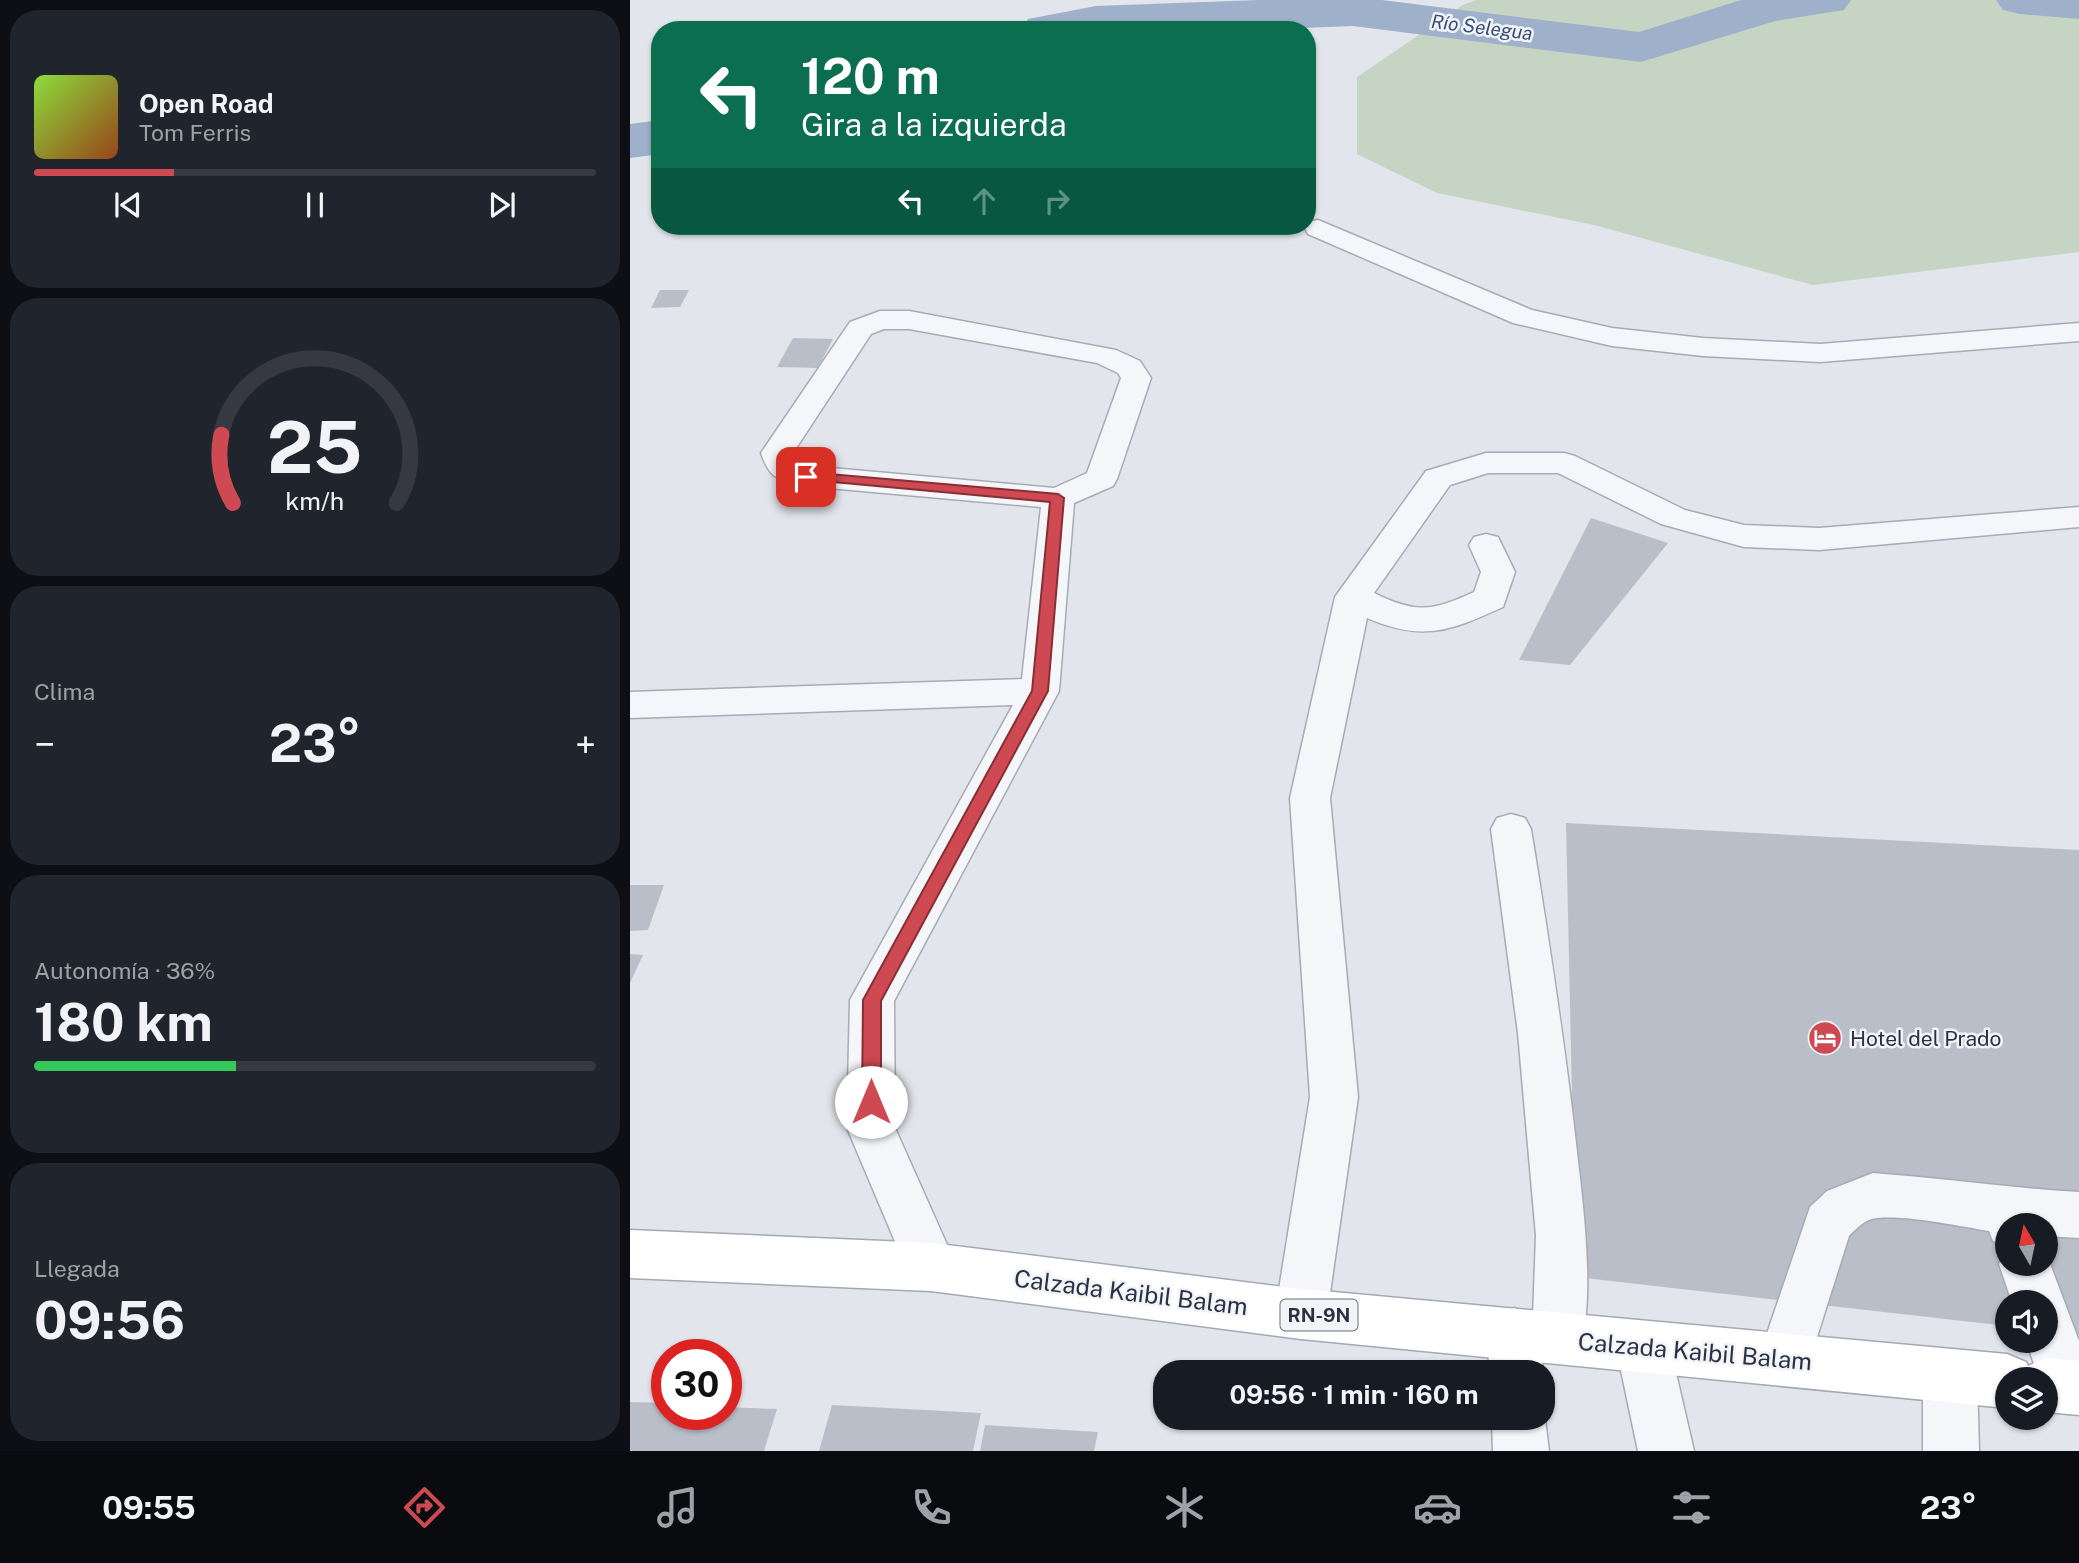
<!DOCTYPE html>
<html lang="es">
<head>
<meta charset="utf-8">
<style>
  body { margin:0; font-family:"Public Sans",sans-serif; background:#20242c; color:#f1f3f6; height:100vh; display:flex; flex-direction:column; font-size:26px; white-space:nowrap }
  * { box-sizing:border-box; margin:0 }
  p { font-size:23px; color:#9ea1a6 }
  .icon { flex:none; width:38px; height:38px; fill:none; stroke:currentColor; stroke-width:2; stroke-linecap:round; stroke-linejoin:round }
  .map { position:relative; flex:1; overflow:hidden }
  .side { display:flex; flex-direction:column; gap:10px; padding:10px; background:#0d0f14; width:630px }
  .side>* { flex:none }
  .guide { position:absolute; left:21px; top:21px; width:665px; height:214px; border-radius:28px; box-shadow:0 2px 5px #0004; background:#0b6e4f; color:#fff; overflow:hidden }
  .needle { width:46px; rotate:351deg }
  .buttons { position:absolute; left:1365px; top:1213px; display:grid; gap:14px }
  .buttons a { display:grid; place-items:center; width:63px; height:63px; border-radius:50%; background:#171b24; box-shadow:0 2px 5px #0004; font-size:35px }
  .speed { position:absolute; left:21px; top:1339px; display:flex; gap:14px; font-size:35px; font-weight:700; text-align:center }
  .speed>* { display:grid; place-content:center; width:91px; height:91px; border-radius:50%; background:#171b24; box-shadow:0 2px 5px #0004; line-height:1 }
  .speed .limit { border:10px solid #d22; background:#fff; color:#111 }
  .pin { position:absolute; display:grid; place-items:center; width:60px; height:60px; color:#fff; margin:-30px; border-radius:14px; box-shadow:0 4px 10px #0006 }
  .me { position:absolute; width:77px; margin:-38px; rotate:0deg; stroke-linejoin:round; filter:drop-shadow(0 0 5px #0008) }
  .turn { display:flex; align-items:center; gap:24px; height:147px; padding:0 35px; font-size:32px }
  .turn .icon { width:91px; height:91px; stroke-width:2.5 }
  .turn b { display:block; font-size:49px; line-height:60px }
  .lanes { display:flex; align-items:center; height:66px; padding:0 35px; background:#0003; justify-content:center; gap:35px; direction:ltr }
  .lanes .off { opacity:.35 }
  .big { font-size:52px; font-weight:700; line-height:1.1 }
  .side .card { flex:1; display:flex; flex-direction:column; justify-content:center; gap:10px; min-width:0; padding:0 24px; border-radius:28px; background:#20242c }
  .side .dial { align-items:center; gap:0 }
  .dial svg { height:182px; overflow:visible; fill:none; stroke:#363941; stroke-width:7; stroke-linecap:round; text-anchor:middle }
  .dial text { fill:#f1f3f6; stroke:none }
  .song { display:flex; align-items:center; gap:21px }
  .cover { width:84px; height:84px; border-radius:10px; background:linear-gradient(135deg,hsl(90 70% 55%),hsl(20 70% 35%)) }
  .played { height:7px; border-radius:4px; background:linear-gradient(90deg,#ce4952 25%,#363941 25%) }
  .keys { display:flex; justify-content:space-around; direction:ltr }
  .heat { display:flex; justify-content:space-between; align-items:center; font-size:38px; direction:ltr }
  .charge { height:10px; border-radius:5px; background:linear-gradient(90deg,#34c759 36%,#363941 0) }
  .trip { position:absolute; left:523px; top:1360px; width:402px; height:70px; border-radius:28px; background:#171b24; box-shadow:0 2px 5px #0004; font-weight:700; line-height:70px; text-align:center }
  .tab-bar { display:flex; height:112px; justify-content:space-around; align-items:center; background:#090b0e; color:#9ea1a6 }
  .tab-bar .icon { width:49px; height:49px }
  .tab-bar .active { color:#ce4952 }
  .tab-bar b { font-size:32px; color:#f1f3f6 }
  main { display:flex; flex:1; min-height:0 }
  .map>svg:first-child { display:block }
  .green { fill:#c6d4c4 }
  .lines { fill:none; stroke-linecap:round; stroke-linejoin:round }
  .river { fill:#9eb0ca; fill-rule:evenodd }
  .building { fill:#babec8; fill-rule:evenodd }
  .minor-casing { stroke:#a7abb5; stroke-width:3 }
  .major-casing { stroke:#a2a8b6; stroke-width:3 }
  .minor { fill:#f5f6f9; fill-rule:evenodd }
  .major { fill:#fff; fill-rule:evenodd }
  .route { fill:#ce4952; stroke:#862f35; stroke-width:2 }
  .labels { text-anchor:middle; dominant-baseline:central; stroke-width:5; stroke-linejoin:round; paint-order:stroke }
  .far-water-label { font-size:19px; font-style:italic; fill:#344c77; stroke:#f2f4f8 }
  .shield { fill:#f2f4f8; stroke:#666c79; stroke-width:2 }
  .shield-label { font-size:19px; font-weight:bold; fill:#2a3143 }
  .poi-label { font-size:21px; fill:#2a3143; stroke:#f2f4f8; text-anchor:start }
  .near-street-label { font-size:24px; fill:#2a3143; stroke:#f2f4f8 }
</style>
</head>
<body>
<main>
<section class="side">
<div class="card">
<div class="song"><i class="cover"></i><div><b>Open Road</b><p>Tom Ferris</p></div></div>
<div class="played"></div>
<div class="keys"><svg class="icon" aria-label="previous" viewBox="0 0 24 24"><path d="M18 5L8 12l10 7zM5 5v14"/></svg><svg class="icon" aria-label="pause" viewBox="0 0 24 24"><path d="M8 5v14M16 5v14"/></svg><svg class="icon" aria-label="next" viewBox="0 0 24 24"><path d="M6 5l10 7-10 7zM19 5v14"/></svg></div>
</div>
<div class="card dial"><svg viewBox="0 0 100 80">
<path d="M14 69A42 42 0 1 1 86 69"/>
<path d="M14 69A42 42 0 0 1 9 39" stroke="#ce4952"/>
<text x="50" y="56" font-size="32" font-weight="700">25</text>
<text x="50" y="72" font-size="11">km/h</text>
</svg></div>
<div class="card"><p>Clima</p>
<div class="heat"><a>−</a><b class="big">23°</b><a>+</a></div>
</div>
<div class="card"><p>Autonomía · 36%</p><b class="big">180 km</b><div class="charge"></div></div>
<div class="card"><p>Llegada</p><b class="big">09:56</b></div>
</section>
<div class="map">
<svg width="1449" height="1451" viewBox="0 0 1449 1451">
  <rect width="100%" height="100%" fill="#e2e5eb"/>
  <path class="green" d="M846,0H1449V252L1183,285L964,225L807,193L727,154V77L833,5Z"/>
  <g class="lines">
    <path class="river" d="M629,0H752L1009,32L1111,0H1221L1214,10L1145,21L1011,62L723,26L618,30H391L398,19L466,6Z
      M1366,0H1449V19L1390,14L1373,10Z
      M30,120V154L0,158V124Z"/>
  </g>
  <path class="building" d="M30,290H59L50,307L21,308Z
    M163,338L203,339L188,368L147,367Z
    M961,518L1038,543L940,665L889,660Z
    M936,823L1449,850V1334L1416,1330V1302H1377V1326L946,1277ZM1377,1225H1416V1264H1377Z
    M0,885H34L18,930L0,931Z
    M0,954L13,955L0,983Z
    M0,1402L37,1403V1414H96V1407L147,1409L134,1451H0Z
    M202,1405L351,1413L343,1451H189Z
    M355,1425L468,1432L464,1451H350Z"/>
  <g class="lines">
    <g class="minor-casing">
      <path id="minor" d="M688,220L902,310L982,328L1073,338L1190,344L1449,323V341L1190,362L1073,356L982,346L883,323L678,234L675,228L678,222Z
        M250,311H279L486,350L510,361L521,378L487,479L483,486L444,503L429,691L264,1001L265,1128L327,1267L319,1284L301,1291L283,1284L217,1128L220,1000L383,705L0,718V692L392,679L411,507L176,486C148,479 141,481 131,453L220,322ZM254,329H279L467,363L488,373L491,378L457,473L424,488L179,466L167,463L163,453L241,334Z
        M856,453H934L945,456L1055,510L1114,525L1189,528L1449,507V527L1189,550L1114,547L1031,524L928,473H858L820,485L744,593C787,614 802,611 844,592L851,572L839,545L844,537L856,534L868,537L885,572L873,607C820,631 792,642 737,618L700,798L728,1097L697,1314L689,1332L671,1339L653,1332L645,1314L680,1097L660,798L705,597L796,471Z
        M881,814L895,818L901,829C919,940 936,1050 948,1161C954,1212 966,1310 947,1356L928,1364L912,1357L913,1372H859L858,1334L865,1316L884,1308L903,1316L906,1236L888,1033L861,829L867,818Z
        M1243,1173C1312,1178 1380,1188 1449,1192V1238L1416,1236V1225H1377V1247L1363,1241L1359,1231C1328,1226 1277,1215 1247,1218C1235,1219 1227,1228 1219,1236L1174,1378L1155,1386L1136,1378L1128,1360L1180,1207L1197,1191Z
        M1377,1247V1264H1416V1253L1449,1341V1410L1439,1414L1420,1406L1416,1396V1379H1409L1396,1340H1416V1302H1382L1369,1264Z
        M1013,1321L1032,1329L1040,1347L1064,1451H1008L986,1347L994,1329Z
        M1320,1349L1339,1356L1347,1375L1349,1451H1293V1375L1301,1356Z
        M914,1411L919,1451H863L862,1418H914Z"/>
    </g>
    <g class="major-casing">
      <path id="major" d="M0,1230L301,1243L671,1289L1377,1354L1396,1362L1398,1366L1416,1358L1449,1361V1415L1416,1412V1379H1377V1408L671,1339L301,1291L0,1278Z"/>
    </g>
    <use href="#minor" class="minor"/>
    <use href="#major" class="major"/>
  </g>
  <path class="route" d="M176,472L428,494L434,498L418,691L251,1001V1102L248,1108L241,1111L234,1108L232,1102L233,1000L402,691L420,502L171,479V474Z"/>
  <defs>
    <g id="hotel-disc" transform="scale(1.75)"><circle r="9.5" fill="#ce4952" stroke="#f2f4f8"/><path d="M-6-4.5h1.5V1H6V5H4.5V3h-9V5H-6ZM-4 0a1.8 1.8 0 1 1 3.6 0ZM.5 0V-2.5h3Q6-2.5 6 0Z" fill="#fff"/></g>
  </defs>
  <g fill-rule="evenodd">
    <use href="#hotel-disc" x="1195" y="1038"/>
  </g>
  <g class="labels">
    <g class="far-water-label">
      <text transform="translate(852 27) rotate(7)">Río Selegua</text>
    </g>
    <rect class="shield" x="650.5" y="1299.5" width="77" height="31" rx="5"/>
    <g class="shield-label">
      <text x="689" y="1315">RN-9N</text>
    </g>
    <g class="poi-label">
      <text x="1220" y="1038">Hotel del Prado</text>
    </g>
    <g class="near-street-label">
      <text transform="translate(501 1292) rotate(7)">Calzada Kaibil Balam</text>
      <text transform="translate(1065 1351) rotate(5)">Calzada Kaibil Balam</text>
    </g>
  </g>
</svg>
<div class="buttons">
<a><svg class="needle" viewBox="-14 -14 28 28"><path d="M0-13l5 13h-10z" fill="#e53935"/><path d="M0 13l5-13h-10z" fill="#9ea1a6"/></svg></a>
<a><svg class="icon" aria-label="sound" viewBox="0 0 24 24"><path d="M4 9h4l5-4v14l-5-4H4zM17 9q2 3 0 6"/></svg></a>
<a><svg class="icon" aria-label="layers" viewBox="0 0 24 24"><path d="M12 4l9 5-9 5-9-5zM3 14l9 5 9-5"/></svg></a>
</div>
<div class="speed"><div class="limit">30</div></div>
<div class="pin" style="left:176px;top:477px;background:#d93025"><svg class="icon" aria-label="arrive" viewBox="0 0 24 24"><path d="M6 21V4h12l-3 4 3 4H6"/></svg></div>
<svg class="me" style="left:241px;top:1102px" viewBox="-20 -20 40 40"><circle r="19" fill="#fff"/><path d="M0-13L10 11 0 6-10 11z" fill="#ce4952"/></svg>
<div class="trip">09:56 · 1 min · 160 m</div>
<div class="guide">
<div class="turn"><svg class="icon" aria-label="left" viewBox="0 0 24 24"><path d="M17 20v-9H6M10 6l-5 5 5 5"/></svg><div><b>120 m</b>Gira a la izquierda</div></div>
<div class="lanes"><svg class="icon" aria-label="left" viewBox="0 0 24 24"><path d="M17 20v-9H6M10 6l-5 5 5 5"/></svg><svg class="icon off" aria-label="ahead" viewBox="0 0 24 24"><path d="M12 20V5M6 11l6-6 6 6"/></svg><svg class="icon off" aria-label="right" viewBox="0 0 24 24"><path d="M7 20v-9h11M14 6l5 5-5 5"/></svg></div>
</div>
</div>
</main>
<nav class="tab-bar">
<b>09:55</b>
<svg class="icon active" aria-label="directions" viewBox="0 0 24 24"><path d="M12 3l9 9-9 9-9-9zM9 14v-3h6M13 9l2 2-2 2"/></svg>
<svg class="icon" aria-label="music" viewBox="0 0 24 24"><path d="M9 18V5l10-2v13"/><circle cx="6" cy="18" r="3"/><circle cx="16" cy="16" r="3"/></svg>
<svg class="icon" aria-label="phone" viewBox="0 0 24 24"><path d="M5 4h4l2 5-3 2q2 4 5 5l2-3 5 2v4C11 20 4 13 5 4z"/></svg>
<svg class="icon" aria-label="climate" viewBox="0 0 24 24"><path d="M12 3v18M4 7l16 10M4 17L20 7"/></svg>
<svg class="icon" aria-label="car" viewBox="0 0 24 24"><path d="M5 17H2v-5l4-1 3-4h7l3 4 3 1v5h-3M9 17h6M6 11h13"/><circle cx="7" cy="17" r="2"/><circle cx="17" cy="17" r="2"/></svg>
<svg class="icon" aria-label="filters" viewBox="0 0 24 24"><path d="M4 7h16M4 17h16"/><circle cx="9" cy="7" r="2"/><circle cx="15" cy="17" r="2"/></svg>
<b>23°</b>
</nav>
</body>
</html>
